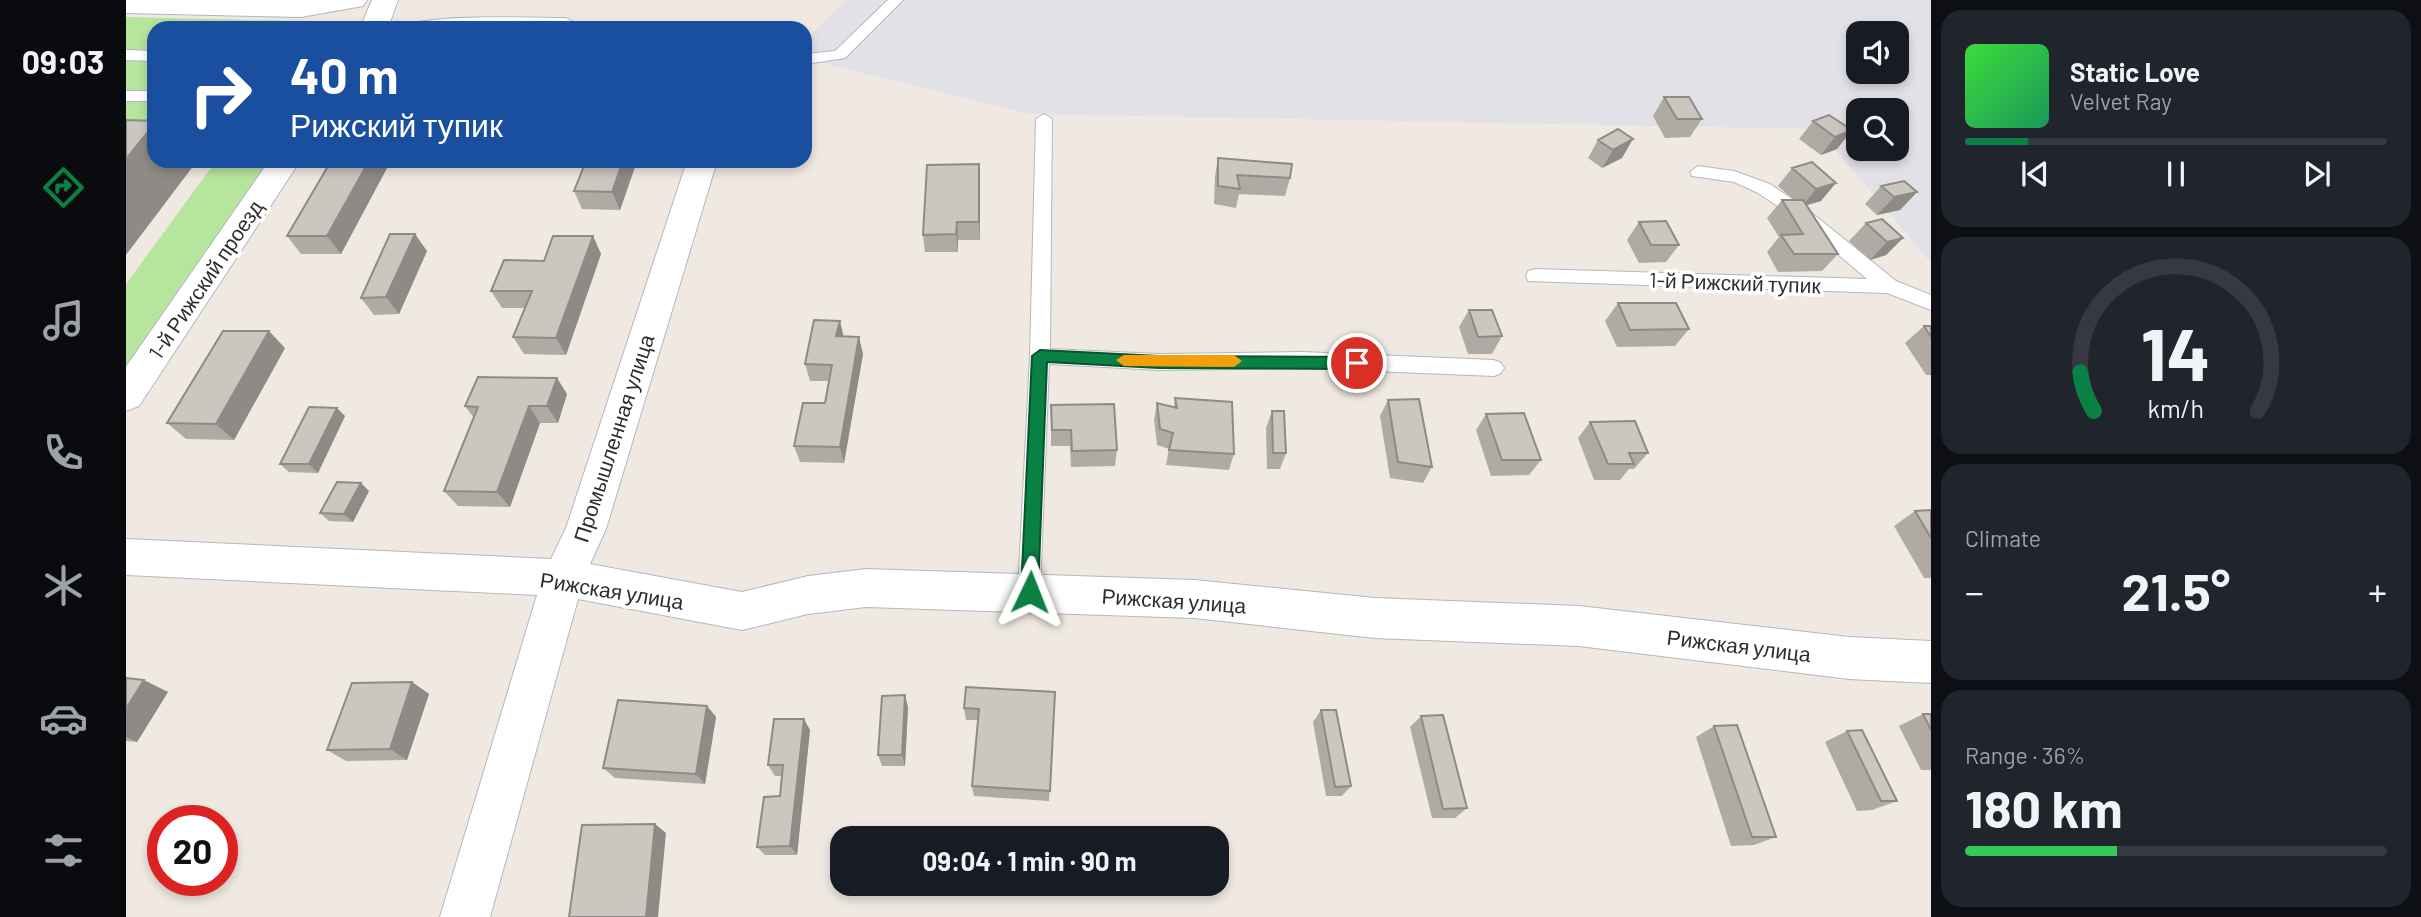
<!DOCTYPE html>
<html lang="en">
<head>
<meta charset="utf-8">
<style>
  body { margin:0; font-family:Barlow,sans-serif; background:#20242c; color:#f1f3f6; height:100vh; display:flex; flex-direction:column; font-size:26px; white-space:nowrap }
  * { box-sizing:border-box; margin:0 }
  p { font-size:23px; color:#9ea1a6 }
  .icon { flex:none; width:38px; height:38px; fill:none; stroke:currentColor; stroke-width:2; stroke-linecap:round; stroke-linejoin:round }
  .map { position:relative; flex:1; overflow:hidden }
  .sheet { display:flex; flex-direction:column; gap:10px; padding:10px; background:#0d0f14; width:490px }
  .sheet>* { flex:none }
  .guide { position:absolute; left:21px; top:21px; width:665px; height:147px; border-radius:21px; box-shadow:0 4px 10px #0003; background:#1a4fa0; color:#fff; overflow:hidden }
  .buttons { position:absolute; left:1720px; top:21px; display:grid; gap:14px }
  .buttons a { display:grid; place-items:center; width:63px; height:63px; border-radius:14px; background:#171b24; box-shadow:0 4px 10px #0003; font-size:35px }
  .speed { position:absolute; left:21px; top:805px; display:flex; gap:14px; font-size:35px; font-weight:700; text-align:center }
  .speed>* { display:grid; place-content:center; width:91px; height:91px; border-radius:50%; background:#171b24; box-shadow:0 4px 10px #0003; line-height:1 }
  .speed .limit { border:10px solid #d22; background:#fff; color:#111 }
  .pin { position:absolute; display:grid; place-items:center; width:60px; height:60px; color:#fff; margin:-30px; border:4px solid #fff; border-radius:50%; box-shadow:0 2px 7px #0007 }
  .me { position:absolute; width:77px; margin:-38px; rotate:2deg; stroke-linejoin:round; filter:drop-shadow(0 0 5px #0008) }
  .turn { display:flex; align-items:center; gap:24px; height:147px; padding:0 28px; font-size:32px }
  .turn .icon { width:91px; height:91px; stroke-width:2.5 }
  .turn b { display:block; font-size:49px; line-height:60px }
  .big { font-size:52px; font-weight:700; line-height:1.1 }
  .sheet .card { flex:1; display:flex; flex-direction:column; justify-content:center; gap:10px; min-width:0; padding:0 24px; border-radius:21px; background:#20242c }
  .sheet .dial { align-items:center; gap:0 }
  .dial svg { height:182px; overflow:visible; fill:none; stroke:#363941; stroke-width:7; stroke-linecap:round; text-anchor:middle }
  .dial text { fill:#f1f3f6; stroke:none }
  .song { display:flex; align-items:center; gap:21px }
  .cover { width:84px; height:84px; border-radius:10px; background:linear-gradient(135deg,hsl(120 70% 55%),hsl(150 70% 35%)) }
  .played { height:7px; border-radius:4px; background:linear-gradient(90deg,#0b8043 15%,#363941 15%) }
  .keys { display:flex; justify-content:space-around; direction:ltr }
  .heat { display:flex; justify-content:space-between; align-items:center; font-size:38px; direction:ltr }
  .charge { height:10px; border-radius:5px; background:linear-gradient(90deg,#34c759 36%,#363941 0) }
  .trip { position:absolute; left:704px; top:826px; width:399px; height:70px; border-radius:21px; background:#171b24; box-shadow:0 4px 10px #0003; font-weight:700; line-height:70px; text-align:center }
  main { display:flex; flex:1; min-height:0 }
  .dock { display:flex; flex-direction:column; width:126px; justify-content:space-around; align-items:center; background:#090b0e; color:#9ea1a6 }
  .dock .icon { width:49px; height:49px }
  .dock .on { color:#0b8043 }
  .dock b { font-size:32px; color:#f1f3f6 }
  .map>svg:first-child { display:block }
  .industrial { fill:#e3e1e8; fill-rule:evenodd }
  .green { fill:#b6e59e }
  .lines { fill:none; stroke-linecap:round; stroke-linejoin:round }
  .service-casing { stroke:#b4b7c1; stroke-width:2 }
  .minor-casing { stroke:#b4b7c1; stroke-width:2 }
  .service { fill:#fff; fill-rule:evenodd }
  .minor { fill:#fff; fill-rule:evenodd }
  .wall { fill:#afaba4 }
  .shaded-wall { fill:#8e8b86 }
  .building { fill:#cbc7bf; stroke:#8e8b86; stroke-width:2 }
  .route { fill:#0b8043; stroke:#07532c; stroke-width:2 }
  .slow { fill:#f59e0b }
  .labels { text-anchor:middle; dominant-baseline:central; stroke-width:7; stroke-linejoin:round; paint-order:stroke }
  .street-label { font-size:21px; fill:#2e2e2e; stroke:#fff }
</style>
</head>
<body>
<main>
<nav class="dock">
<b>09:03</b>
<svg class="icon on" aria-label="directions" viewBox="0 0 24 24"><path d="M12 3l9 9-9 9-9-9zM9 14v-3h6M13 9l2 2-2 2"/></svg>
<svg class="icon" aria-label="music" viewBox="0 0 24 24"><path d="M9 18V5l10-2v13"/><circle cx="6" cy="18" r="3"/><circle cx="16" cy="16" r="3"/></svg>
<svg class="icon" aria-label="phone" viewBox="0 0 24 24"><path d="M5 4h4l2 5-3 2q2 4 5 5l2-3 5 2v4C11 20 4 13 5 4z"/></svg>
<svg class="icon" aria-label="climate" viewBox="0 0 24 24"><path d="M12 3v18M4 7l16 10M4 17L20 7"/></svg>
<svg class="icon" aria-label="car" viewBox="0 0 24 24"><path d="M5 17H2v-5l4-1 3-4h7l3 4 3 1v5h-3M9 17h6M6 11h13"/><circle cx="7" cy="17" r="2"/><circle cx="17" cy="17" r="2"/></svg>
<svg class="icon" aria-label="filters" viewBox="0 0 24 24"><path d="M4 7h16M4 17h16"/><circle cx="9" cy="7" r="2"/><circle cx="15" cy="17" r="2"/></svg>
</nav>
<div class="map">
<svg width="1805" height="917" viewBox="0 0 1805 917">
  <rect width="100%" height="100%" fill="#efe9e1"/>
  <path class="industrial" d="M721,0H1805V263L1692,129L904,114L679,59V41ZM1732,33H1771V72H1732ZM1732,110H1771V149H1732Z"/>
  <path class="green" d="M0,17L206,22L207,28H28V149L0,148Z
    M90,161H150L0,378V284Z"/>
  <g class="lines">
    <g class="service-casing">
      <path id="service" d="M762,0H777L719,58L679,64V54L709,51Z
        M440,18L447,22L445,25L278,28C293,13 413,18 440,18Z
        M0,50L28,51V61L0,60Z
        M0,91H28V101H0Z
        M918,114L926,119L924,349L1033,354L1176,352L1368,360L1375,363L1378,368L1375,373L1368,376L1176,368L1033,370L923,364L914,592L911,599L903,602L895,599L892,592L904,356L910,119Z
        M1572,166L1608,171L1644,184L1681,209L1770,281L1805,295V310L1761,293L1402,281L1400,276L1402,271L1409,269L1741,279L1669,218L1632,193L1608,182L1566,176L1564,172Z"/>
    </g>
    <g class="minor-casing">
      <path id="minor" d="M0,0H241L237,6L175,17L0,13Z
        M246,0H272L262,28H234Z
        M143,161H174L13,406L0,411V367Z
        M561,161H591L480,529L464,564L616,592L682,576L740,569L1068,580L1249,598L1453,606L1723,637L1805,641V683L1723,679L1453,646L1249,638L1068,618L740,607L682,614L616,630L452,599L364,917H314L411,595L0,575V539L425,559L440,528Z"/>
    </g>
    <use href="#service" class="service"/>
    <use href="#minor" class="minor"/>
  </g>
  <path class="wall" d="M1538,97L1576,119L1564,137L1539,138L1527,116Z
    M1687,121L1726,130L1711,149L1695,155L1673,139Z
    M1492,129L1496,158L1476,168L1462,158L1472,140Z
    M1092,158L1164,178L1159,196L1113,194L1110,208L1088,204L1089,176Z
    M205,161H256L261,168L215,254H175L161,236Z
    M511,161L494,210L456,209L448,191Z
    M1686,162L1695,201L1680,205L1712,254L1696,271L1652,272L1641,252L1653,237L1641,218L1656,200H1668L1652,186L1666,168Z
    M854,182V240H832V252H799L797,235Z
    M1755,186L1791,192L1774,210L1751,215L1739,204Z
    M1513,222L1553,245L1540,262L1513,263L1501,240Z
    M1740,223L1777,238L1760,255L1744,260L1723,241Z
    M467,236L475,254L440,355L398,354L387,337L399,308H376L365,291L418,261Z
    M301,251L273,314L248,315L235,298Z
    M1492,303L1563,329L1549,346L1491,347L1479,321Z
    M1343,310L1376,336L1366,354H1342L1333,327Z
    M1798,326H1805V375H1800L1779,343Z
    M717,336L737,354L718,463L674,462L668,446L699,403L703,381H684L679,364Z
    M159,348L108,440L60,439L41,423Z
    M441,394L432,423H414L384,507L332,506L318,491L348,418L339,406Z
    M1049,398L1108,454L1103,470L1040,465L1043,449L1031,445L1028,420L1031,403L1048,407Z
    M1262,400L1306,467L1297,483L1264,478L1254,416Z
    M925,405L991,450L989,466L945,467L944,446H925Z
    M1146,411L1160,453L1154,469H1141L1140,428Z
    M1360,414L1415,460L1403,475L1365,476L1350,430Z
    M219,416L192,473L163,472L154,464Z
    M1464,422L1522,453L1508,469H1503L1494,480H1468L1452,438Z
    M243,491L227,522L203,521L194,513Z
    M1805,510V578H1798L1768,526L1789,511Z
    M0,678L42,692L11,742L0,741Z
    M286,682L303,694L281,760L220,761L201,750Z
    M929,692L923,801L848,796L846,786L852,720H840L838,708Z
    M581,706L590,717L579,784L489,778L477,768Z
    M782,707L779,766H756L752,755Z
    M1195,710L1225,786L1216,796H1200L1187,722Z
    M1797,714H1805V770H1795L1773,726Z
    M1295,716L1341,808L1329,818H1306L1284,727Z
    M1588,726L1650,837L1628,845L1605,846L1570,737Z
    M684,730L671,855H639L631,847L654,796L656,776H649L642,765Z
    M1721,731L1771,801L1746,810L1731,811L1699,742Z"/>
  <path class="shaded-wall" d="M28,124V161H65L68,165L0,255V159Z
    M1726,130L1711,149L1695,155L1709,137Z
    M1507,139L1496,158L1476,168L1487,150Z
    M243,161H256L261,168L215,254L201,236Z
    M497,161H511L494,210L486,192Z
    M853,164L854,182V240L853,222Z
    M1710,183L1695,201L1675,207L1690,189Z
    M1791,192L1774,210L1751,215L1768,197Z
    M831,222L832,240V252L830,234Z
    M289,234L301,251L273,314L260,297Z
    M467,236L475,254L440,355L430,338Z
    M1777,238L1760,255L1744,260L1761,242Z
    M714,321L718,338L710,336Z
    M143,331L159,348L108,440L90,424Z
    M733,337L737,354L718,463L714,447Z
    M431,378L441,394L432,423L421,406Z
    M403,406L414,423L384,507L371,492Z
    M211,408L219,416L192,473L183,464Z
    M235,483L243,491L227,522L218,514Z
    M18,680L42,692L11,742L0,737V709Z
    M286,682L303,694L281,760L264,749Z
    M779,695L782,707L779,766L776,755Z
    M581,706L590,717L579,784L570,774Z
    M678,719L684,730L671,855L664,846Z
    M529,824L540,833L532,917H520Z"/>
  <path class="building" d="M1538,97H1563L1576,119H1551Z
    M1703,115L1726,130L1709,137L1687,121Z
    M0,120L28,121V124L0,159Z
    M1492,129L1507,139L1487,150L1472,140Z
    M1092,158L1166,164L1164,178L1111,175L1114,189L1092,186Z
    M205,161H243L201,236H161Z
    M460,161H497L486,192L448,191Z
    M1686,162L1710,183L1690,189L1666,168Z
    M853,164V222H831L830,234L797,235L801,165Z
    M1778,181L1791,192L1768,197L1755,186Z
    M1656,200H1677L1712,254H1668L1655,235L1677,234Z
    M1756,219L1777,238L1761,242L1740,223Z
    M1540,221L1553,245H1525L1513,222Z
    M264,234H289L260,297L235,298Z
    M427,236H467L430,338L387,337L406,291H365L378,260L418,261Z
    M1492,303H1550L1563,329L1504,330Z
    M1343,310H1366L1376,336L1352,337Z
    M688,320L714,321L710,336L733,337L714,447L668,446L677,403H699L706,365L679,364Z
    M1798,326H1805V337Z
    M97,331H143L90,424L41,423Z
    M352,377L431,378L421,406H403L371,492L318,491L352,407L339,406Z
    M1049,398L1106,402L1108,454L1043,450L1047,433L1034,429L1031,403L1051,408Z
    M1293,399L1306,467L1272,462L1262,400Z
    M988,404L991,450L946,451L945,430H926L925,405Z
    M183,407L211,408L183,464H154Z
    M1146,411H1158L1160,453H1147Z
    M1398,413L1415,460H1376L1360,414Z
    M1509,421L1522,453H1503L1508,464H1482L1464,422Z
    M211,482L235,483L218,514L194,513Z
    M1805,510V538L1789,511Z
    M0,678L18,680L0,709Z
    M286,682L264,749L201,750L226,683Z
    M840,687L929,692L924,791L846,786L853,709L838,708Z
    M779,695L776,755H752L756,696Z
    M492,700L581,706L570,774L477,768Z
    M1195,710H1210L1225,786L1209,787Z
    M1797,714H1805V730Z
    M1317,715L1341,808L1317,809L1295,716Z
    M648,719H678L664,846L631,847L638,797L654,796L657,765H642Z
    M1611,725L1650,837H1626L1588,726Z
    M1736,730L1771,801H1755L1721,731Z
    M529,824L520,917H443L456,825Z"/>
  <path class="route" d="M914,350L1033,356L1231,357L1238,363L1231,369L1033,368L921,362L912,592L910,597L904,600L897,597L895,592L906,356Z"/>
  <path class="slow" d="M998,355H1108L1116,361L1108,367L998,366L990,360Z"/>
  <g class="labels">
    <g class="street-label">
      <text transform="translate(79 279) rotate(-56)">1-й Рижский проезд</text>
      <text transform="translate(1609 282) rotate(2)">1-й Рижский тупик</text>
      <text transform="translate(487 438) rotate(-72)">Промышленная улица</text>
      <text transform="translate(486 590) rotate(9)">Рижская улица</text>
      <text transform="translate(1048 600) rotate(4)">Рижская улица</text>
      <text transform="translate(1613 645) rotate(7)">Рижская улица</text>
    </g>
  </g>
</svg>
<div class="buttons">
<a><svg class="icon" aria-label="sound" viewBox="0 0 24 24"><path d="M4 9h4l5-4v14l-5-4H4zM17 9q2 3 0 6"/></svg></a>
<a><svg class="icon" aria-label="search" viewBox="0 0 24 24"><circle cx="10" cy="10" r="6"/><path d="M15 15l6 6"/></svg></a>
</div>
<div class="speed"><div class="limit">20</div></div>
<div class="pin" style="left:1231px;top:363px;background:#d93025"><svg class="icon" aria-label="arrive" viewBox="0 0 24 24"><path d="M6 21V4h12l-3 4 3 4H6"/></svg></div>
<svg class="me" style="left:904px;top:592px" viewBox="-20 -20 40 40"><path d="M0-17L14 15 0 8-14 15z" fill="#0b8043" stroke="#fff" stroke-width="4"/></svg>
<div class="trip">09:04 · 1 min · 90 m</div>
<div class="guide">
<div class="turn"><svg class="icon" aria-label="right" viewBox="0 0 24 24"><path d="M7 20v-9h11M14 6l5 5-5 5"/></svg><div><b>40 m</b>Рижский тупик</div></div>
</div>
</div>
<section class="sheet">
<div class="card">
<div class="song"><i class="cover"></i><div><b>Static Love</b><p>Velvet Ray</p></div></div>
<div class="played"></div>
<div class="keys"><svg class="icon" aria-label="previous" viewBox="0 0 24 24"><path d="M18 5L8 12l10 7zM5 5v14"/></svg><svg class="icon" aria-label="pause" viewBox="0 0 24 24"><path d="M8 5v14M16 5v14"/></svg><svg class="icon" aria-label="next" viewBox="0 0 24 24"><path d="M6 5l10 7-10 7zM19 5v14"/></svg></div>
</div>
<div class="card dial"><svg viewBox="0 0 100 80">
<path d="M14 69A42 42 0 1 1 86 69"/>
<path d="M14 69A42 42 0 0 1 8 52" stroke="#0b8043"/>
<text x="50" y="56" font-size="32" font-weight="700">14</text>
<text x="50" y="72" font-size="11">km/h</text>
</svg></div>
<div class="card"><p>Climate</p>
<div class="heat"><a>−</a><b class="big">21.5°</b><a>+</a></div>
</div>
<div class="card"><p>Range · 36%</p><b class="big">180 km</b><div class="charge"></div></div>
</section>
</main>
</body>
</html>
